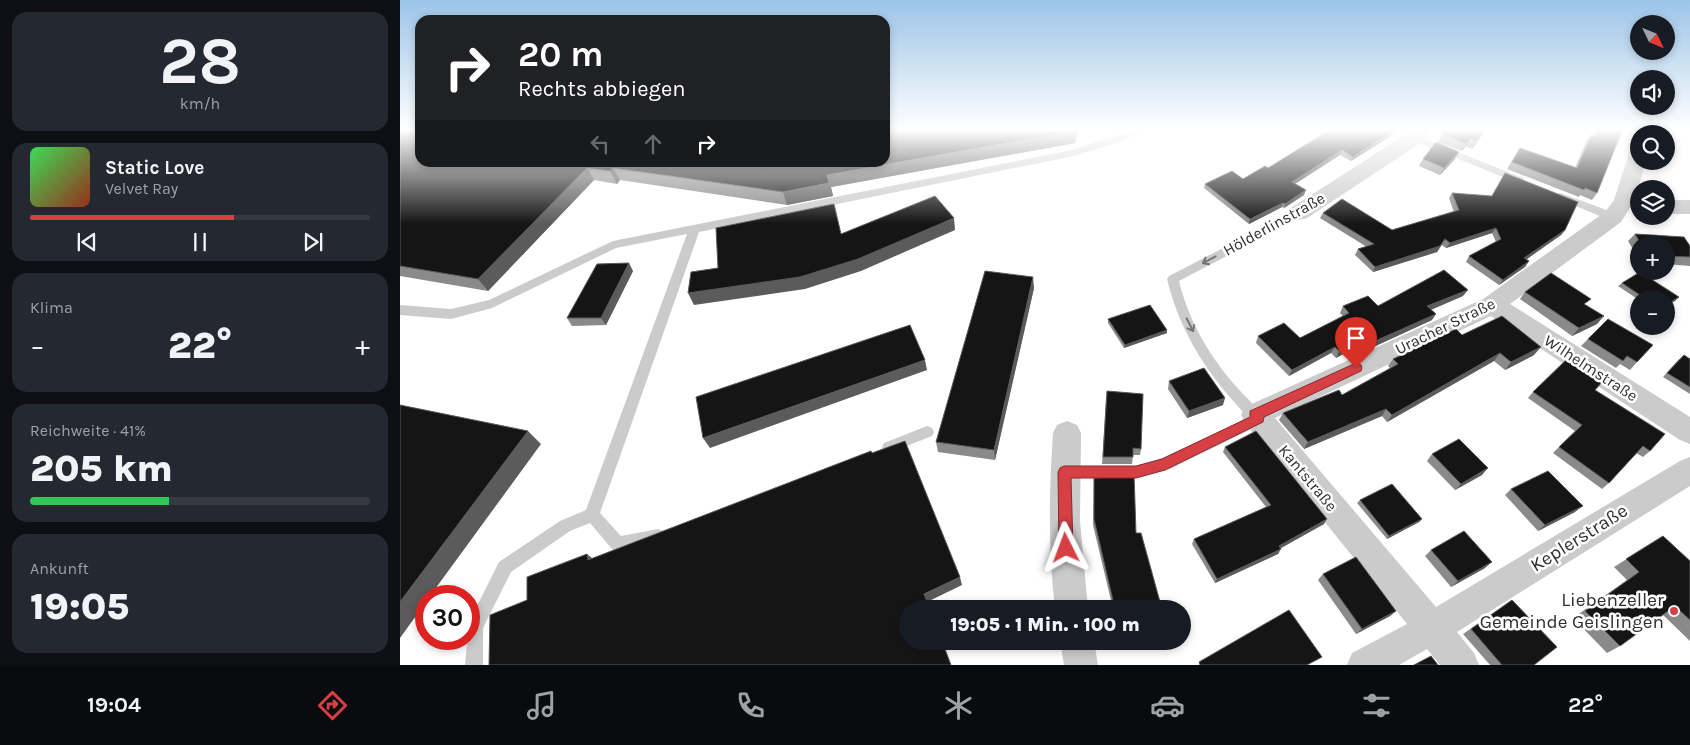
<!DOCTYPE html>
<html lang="de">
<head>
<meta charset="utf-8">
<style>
  body { margin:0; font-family:Karla,sans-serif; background:#242831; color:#f1f3f6; height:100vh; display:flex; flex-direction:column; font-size:19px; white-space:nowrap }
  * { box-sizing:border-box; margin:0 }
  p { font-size:16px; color:#9ea1a6 }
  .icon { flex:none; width:28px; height:28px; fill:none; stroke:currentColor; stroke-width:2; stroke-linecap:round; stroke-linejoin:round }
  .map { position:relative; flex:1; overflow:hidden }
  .details { display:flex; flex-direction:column; gap:12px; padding:12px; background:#0d0f14; width:400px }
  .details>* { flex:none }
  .hud { position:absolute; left:15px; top:15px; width:475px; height:152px; border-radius:15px; box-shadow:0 2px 8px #0003; background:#202124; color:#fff; overflow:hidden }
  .needle { width:32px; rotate:133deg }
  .controls { position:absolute; left:1230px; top:15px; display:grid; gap:10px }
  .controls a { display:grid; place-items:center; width:45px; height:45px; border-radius:50%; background:#171b24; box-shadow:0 2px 8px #0003; font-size:25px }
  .speed { position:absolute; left:15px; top:585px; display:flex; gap:10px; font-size:25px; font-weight:700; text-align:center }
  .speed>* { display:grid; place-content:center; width:65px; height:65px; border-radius:50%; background:#171b24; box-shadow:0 2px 8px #0003; line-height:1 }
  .speed .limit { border:8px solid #d22; background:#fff; color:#111 }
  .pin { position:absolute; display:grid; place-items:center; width:42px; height:42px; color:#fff; margin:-51px -21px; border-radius:50% 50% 50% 0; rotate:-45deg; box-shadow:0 0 5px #0007 }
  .pin .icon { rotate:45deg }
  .me { position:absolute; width:55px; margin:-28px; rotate:357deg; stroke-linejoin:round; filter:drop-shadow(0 0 4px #0008) }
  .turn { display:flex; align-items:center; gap:18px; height:105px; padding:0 20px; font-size:22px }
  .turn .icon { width:65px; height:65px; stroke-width:2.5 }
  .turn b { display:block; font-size:35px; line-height:42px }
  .lanes { display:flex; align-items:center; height:48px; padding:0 20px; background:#0003; justify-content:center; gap:25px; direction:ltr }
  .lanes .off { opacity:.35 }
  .big { font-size:38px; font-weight:800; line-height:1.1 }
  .details .card { flex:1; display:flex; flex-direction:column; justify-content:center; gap:8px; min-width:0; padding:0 18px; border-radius:15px; background:#242831 }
  .details .dial { align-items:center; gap:0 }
  .dial b { font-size:65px; line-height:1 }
  .song { display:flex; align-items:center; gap:15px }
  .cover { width:60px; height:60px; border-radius:8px; background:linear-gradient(135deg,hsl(130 70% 55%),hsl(10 70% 35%)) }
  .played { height:5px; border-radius:2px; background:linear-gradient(90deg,#d64044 60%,#363941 60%) }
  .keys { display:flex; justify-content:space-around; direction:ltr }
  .heat { display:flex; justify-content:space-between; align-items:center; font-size:28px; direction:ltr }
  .charge { height:8px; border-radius:4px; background:linear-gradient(90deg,#34c759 41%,#363941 0) }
  .trip { position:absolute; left:499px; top:600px; width:292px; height:50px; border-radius:25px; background:#171b24; box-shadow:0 2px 8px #0003; font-weight:800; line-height:50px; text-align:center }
  .menu { display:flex; height:80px; justify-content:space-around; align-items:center; background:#090b0e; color:#9ea1a6 }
  .menu .icon { width:35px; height:35px }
  .menu .active { color:#d64044 }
  .menu b { font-size:22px; color:#f1f3f6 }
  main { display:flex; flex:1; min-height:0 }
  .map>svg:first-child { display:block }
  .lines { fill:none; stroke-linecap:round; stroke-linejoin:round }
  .lane { fill:#cbcbcb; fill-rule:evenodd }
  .street { fill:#cbcbcb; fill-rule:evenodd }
  .wall { fill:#8a8a8a }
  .shaded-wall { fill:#5b5b5b }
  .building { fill:#151515; stroke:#5b5b5b }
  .oneway { stroke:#757575 }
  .route { fill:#d64044; stroke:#8b2a2c }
  .poi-dot { fill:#d64044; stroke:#fff; stroke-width:2 }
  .labels { text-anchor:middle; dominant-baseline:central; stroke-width:5; stroke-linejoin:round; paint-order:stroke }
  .street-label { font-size:16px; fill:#2e2e2e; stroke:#fff }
  .near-street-label { font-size:19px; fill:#2e2e2e; stroke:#fff }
  .near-poi-label { font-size:19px; fill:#2e2e2e; stroke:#fff; text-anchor:end }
</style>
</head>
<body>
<main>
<section class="details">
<div class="card dial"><b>28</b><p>km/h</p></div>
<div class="card">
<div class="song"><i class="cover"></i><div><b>Static Love</b><p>Velvet Ray</p></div></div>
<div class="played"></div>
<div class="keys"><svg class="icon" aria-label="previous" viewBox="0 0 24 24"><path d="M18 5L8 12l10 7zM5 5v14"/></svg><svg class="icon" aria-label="pause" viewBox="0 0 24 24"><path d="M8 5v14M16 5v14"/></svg><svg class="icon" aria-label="next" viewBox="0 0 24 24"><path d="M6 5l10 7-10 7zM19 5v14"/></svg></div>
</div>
<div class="card"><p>Klima</p>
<div class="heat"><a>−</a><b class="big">22°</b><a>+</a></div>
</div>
<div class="card"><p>Reichweite · 41%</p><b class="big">205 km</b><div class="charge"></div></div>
<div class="card"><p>Ankunft</p><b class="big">19:05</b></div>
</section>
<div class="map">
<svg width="1290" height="665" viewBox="0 0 1290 665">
  <rect width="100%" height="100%" fill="#fff"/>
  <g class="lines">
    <path class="lane" d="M731,131H744L720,142L674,156L299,232L200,513L221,536L258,529L263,531L266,536L263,541L218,551L212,549L190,523L170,531L111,572L83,628V665H65L69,622L99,562L160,521L186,510L287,234L216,248L92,308L51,319L0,315V305L51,309L89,300L213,241L672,150Z
      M1015,135L1123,178L1124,180L1119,183L1115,182L1012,140V136Z
      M1161,193L1217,214L1218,217L1217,220H1209L1157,198L1156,196L1157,194Z
      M899,209L904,213L903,216L779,281C790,326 815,366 848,399C853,404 858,411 864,415L866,419L864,423L770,469L736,478H665L660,477L658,472L660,467L665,466H736L762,458L849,418C810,378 780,334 767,279L769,276Z
      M527,426L532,428L534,432L532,436L489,453L484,451L482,447L484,443Z"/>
    <path class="street" d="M1011,131H1031L1022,142L907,218L899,220L891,218L888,213L891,208Z
      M1236,131H1256L1255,134H1239V138L1235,134Z
      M1239,147V161H1246L1235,200L1221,222L1110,304L1290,417V444L1280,440L1091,316L875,418L1036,607L1280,461L1290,457V486L1057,632L1074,653L1079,665H1040L1027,649L999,665H947L952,653L1007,624L845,423L841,415L845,407L1083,299L1205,212L1214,200L1229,153L1232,149Z
      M1266,200H1290V214H1266Z
      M667,421L677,425L681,433L680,521L688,609H655C648,550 649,492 653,433L657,425Z
      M660,641H694L698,665H664Z"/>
  </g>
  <path class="wall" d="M0,131L675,143L431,187L433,196L387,205L220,180L217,184L194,180L88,291L0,276Z
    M1085,131L1072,149L1066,146L1062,151L1038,142L1042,134Z
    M1194,131H1222L1197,193L1192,200L1180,195L1179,197L1107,169L1120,148L1175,168L1186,142L1191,135L1193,136Z
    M991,136L951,161L940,155L895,184L904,195L884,208L882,207L849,224L804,188L805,184L843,179L868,168Z
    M1023,159H1055L1040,175L1019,166Z
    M1052,193L1165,230L1161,235L1126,259L1129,261L1125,267L1099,285L1066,262L1069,256L1096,242L1092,233L1046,248L1042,245L1037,252L973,272L955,255L958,249L967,247L920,218L923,213L992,230L1054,212L1049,198Z
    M1235,234L1290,246V266L1266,264V244H1239V259L1228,241Z
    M233,271L206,325L172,326L167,318Z
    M1222,283L1275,301L1266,299H1239V300L1218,286Z
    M634,288L595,460L538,452L536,442Z
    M1125,292L1186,305L1197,324L1172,336L1120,299Z
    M1063,296L1031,310L1032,320L969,349L963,343L936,358L931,353L889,376L856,343L858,336L900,338L943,316L940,313L943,306H978Z
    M708,319L767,330V333L724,348L708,323Z
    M1208,319L1237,362L1230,370L1220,364L1216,368L1181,346Z
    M1062,335L1134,355L1105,370L1094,361L987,422L982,416L904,449L879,420L883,413L942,395L990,368L988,366L993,359Z
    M1279,359H1290V394L1263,377Z
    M769,381L823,405L787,418L768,389Z
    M1195,390L1250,451L1243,457L1236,453L1209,483L1202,489L1153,453L1175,431L1128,398L1133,392Z
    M706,398L741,449L740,455H733L732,464H702Z
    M825,447L924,524L880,548L878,554L815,583L792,544L794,539L866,507L823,452Z
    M1032,454L1082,475L1055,490L1027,461Z
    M694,478L736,533L762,609H713L693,525Z
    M1111,489L1175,512L1138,531L1105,495Z
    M960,500L1022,519L1019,522L987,539L957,503Z
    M1263,536L1290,561V641L1263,615L1220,646L1207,653L1173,618L1227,580L1214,567Z
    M1031,550L1085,568L1051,587L1025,556Z
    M923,574L996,611L990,616L956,634L918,580Z
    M1112,600L1134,665H1090L1063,634Z"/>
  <path class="shaded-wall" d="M675,131H678L675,143L431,187L433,196L387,205L383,192L427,175Z
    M993,131H996L991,136L951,161L953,157Z
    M1083,131H1085L1072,149L1076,141Z
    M1071,139L1066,146L1062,151L1066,144Z
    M942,150L940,155L890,187L892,182Z
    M1059,152L1055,159L1040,175L1044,168Z
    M187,168L194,180L88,291L78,279Z
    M213,168L220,180L217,184L210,171Z
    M906,190L904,195L884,208L885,204Z
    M883,203L882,207L849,224L850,219Z
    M554,218L555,230L461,271L405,289L294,305L288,293Z
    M1096,228L1092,233L1046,248L1050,243Z
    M1165,230L1161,235L1120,264L1124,258Z
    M1045,239L1037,252L973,272L975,267Z
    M1129,261L1125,267L1099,285L1103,280Z
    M229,263L233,271L206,325L201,318Z
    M633,277L634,288L595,460L594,450Z
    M1068,290L1063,296L1023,313L1027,306Z
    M1279,297L1275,301L1266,306V305Z
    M1036,314L1032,320L969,349L973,342Z
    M1204,316L1197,324L1172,336L1179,328Z
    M767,330V333L724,348L725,345Z
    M967,337L963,343L936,358L939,351Z
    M935,347L931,353L889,376L892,370Z
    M1141,347L1134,355L1105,370L1111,362Z
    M1100,353L1094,361L987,422L992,415Z
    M525,360L527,370L310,448L303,438Z
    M825,398L823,405L787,418L789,411Z
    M986,409L982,416L904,449L908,442Z
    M128,431L141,444L30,596H26V602L0,638V602Z
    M1088,468L1082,475L1055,490L1061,484Z
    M1183,506L1175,512L1138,531L1145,525Z
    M927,519L924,524L876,551L879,546Z
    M1022,519L1019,522L987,539L989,536Z
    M881,549L878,554L815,583L817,579Z
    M187,554L197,562L188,560Z
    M1092,562L1085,568L1051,587L1058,581Z
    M560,577L562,585L527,602L524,594Z
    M996,611L990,616L956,634L962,629Z"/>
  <path class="building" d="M0,131H20V162H485V131H675L427,175L429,183L383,192L213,168L210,171L187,168L78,279L0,266Z
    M928,131H993L953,157L942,150L892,182L906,190L885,204L883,203L850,219L805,184L832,171L843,179L865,166L868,168Z
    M1045,131H1083L1076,141L1071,139L1066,144L1042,134Z
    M1197,131H1222L1197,193L1185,188L1184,190L1112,162L1120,148L1177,168L1191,135L1195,136Z
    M1036,142L1059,152L1044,168L1023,159Z
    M1105,173L1178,202L1165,230L1124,258L1129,261L1103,280L1069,256L1101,239L1096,228L1050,243L1045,239L1040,246L975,267L958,249L974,244L923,213L942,199L992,230L1059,210L1052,193L1092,196Z
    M535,196L554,218L458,259L400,277L288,293L291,272L318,268L316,228L434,204L441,234Z
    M1235,234L1284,237L1290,246V257L1266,256V244H1241Z
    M229,263L201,318H167L197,264Z
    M1044,270L1068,290L1027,306L1036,314L973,342L967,337L939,351L935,347L892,370L858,336L884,323L900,338L949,313L943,306L968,296L978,306Z
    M585,271L633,277L594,450L536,442Z
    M1240,272L1279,297L1266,305V299H1246L1222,283Z
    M1151,273L1191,299L1184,304L1204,316L1179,328L1125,292Z
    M750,305L767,330L725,345L708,319Z
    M1102,316L1141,347L1111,362L1100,353L992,415L986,409L908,442L883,413L939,390L942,395L998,364L993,359L1056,329L1062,335Z
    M1208,319L1253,345L1237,362L1227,356L1223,361L1188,339Z
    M510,325L525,360L303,438L296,397Z
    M1284,355L1290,359V387L1267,373Z
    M1168,358L1203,381L1195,390L1265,434L1250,451L1243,446L1209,483L1159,447L1182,425L1133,392Z
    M804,368L825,398L789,411L769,381Z
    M707,391L743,394L741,449L733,448V457H703Z
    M0,405L128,431L0,602Z
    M856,431L927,519L879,546L881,549L817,579L794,539L871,505L825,447Z
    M1059,439L1088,468L1061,484L1032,454Z
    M505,441L560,577L524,594L530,609H508V641H542L551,665H89L90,615L127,600V577L187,554L188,560L471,451L472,453Z
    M1148,471L1183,506L1145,525L1111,489Z
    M701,473H734L736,533H741L762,609H715L694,519V478H701Z
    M992,484L1022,519L989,536L960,500Z
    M1064,531L1092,562L1058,581L1031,550Z
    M1263,536L1290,561V620L1275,606L1220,646L1185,611L1239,572L1226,559Z
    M956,557L996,611L962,629L923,574Z
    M1112,600L1157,647L1134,665H1102L1071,629Z
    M889,610L922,657L907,665H800L799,662Z
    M1031,656L1038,665H1014Z"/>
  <defs><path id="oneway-shaft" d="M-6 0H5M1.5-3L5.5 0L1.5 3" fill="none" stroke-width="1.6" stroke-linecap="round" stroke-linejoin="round" transform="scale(1.25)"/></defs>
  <g class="oneway">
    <use href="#oneway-shaft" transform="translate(809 260) rotate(152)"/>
    <use href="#oneway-shaft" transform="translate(790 325) rotate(63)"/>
  </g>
  <linearGradient id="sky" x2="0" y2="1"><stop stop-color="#9cc4e8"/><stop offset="0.58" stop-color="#fff"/><stop offset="1" stop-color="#fff" stop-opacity="0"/></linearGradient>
  <rect width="1290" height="224" fill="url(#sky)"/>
  <path class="route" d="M956,363L961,365L962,368L961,371L864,417L863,422L765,470L736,478H671L673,548L671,553L666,555L661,553L659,548L658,472L660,468L664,466H736L762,459L850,417V411Z"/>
  <circle class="poi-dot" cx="1274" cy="611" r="5"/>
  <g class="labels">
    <g class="street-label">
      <text transform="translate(874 224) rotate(-29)">Hölderlinstraße</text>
      <text transform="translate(1045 326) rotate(-26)">Uracher Straße</text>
      <text transform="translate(1191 368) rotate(33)">Wilhelmstraße</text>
      <text transform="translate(908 478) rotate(50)">Kantstraße</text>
    </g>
    <g class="near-street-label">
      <text transform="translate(1179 538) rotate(-32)">Keplerstraße</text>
    </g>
    <g class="near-poi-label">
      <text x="1264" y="600">Liebenzeller<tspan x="1264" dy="22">Gemeinde Geislingen</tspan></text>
    </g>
  </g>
</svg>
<div class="controls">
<a><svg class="needle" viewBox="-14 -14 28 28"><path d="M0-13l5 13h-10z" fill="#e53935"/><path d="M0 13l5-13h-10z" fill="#9ea1a6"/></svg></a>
<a><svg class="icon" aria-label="sound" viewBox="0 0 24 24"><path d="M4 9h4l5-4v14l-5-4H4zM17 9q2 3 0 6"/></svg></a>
<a><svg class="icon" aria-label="search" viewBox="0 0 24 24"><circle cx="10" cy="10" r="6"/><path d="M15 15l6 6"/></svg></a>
<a><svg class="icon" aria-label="layers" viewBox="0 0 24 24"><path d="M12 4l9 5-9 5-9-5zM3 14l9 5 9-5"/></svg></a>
<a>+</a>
<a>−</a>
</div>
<div class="speed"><div class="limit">30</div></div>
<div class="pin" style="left:956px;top:368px;background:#d93025"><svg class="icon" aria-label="arrive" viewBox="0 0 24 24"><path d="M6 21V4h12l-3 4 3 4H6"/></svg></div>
<svg class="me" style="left:666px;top:548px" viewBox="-20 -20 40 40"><path d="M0-17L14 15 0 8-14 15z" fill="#d64044" stroke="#fff" stroke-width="4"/></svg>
<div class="trip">19:05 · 1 Min. · 100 m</div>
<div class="hud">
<div class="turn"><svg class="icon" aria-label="right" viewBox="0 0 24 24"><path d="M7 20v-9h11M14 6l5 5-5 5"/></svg><div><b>20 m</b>Rechts abbiegen</div></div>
<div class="lanes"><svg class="icon off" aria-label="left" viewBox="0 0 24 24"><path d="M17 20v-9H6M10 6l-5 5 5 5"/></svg><svg class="icon off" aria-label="ahead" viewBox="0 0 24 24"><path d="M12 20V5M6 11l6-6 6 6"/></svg><svg class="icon" aria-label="right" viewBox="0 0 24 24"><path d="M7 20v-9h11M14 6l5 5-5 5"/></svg></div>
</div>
</div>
</main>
<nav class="menu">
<b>19:04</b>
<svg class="icon active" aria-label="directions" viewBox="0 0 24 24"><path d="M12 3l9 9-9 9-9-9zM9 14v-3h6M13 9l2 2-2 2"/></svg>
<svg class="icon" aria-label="music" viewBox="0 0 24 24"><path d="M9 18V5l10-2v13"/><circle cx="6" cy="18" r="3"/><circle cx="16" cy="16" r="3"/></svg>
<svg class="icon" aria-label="phone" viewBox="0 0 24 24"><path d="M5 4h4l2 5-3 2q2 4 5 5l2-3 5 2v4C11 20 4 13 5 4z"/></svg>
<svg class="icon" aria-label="climate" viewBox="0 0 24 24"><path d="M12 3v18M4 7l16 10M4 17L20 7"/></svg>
<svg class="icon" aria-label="car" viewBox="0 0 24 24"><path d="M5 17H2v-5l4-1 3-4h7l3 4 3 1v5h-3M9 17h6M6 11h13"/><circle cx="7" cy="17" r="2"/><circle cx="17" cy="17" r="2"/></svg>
<svg class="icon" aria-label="filters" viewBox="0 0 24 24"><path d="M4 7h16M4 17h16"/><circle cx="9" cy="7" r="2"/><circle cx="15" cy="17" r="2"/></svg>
<b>22°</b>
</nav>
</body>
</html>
